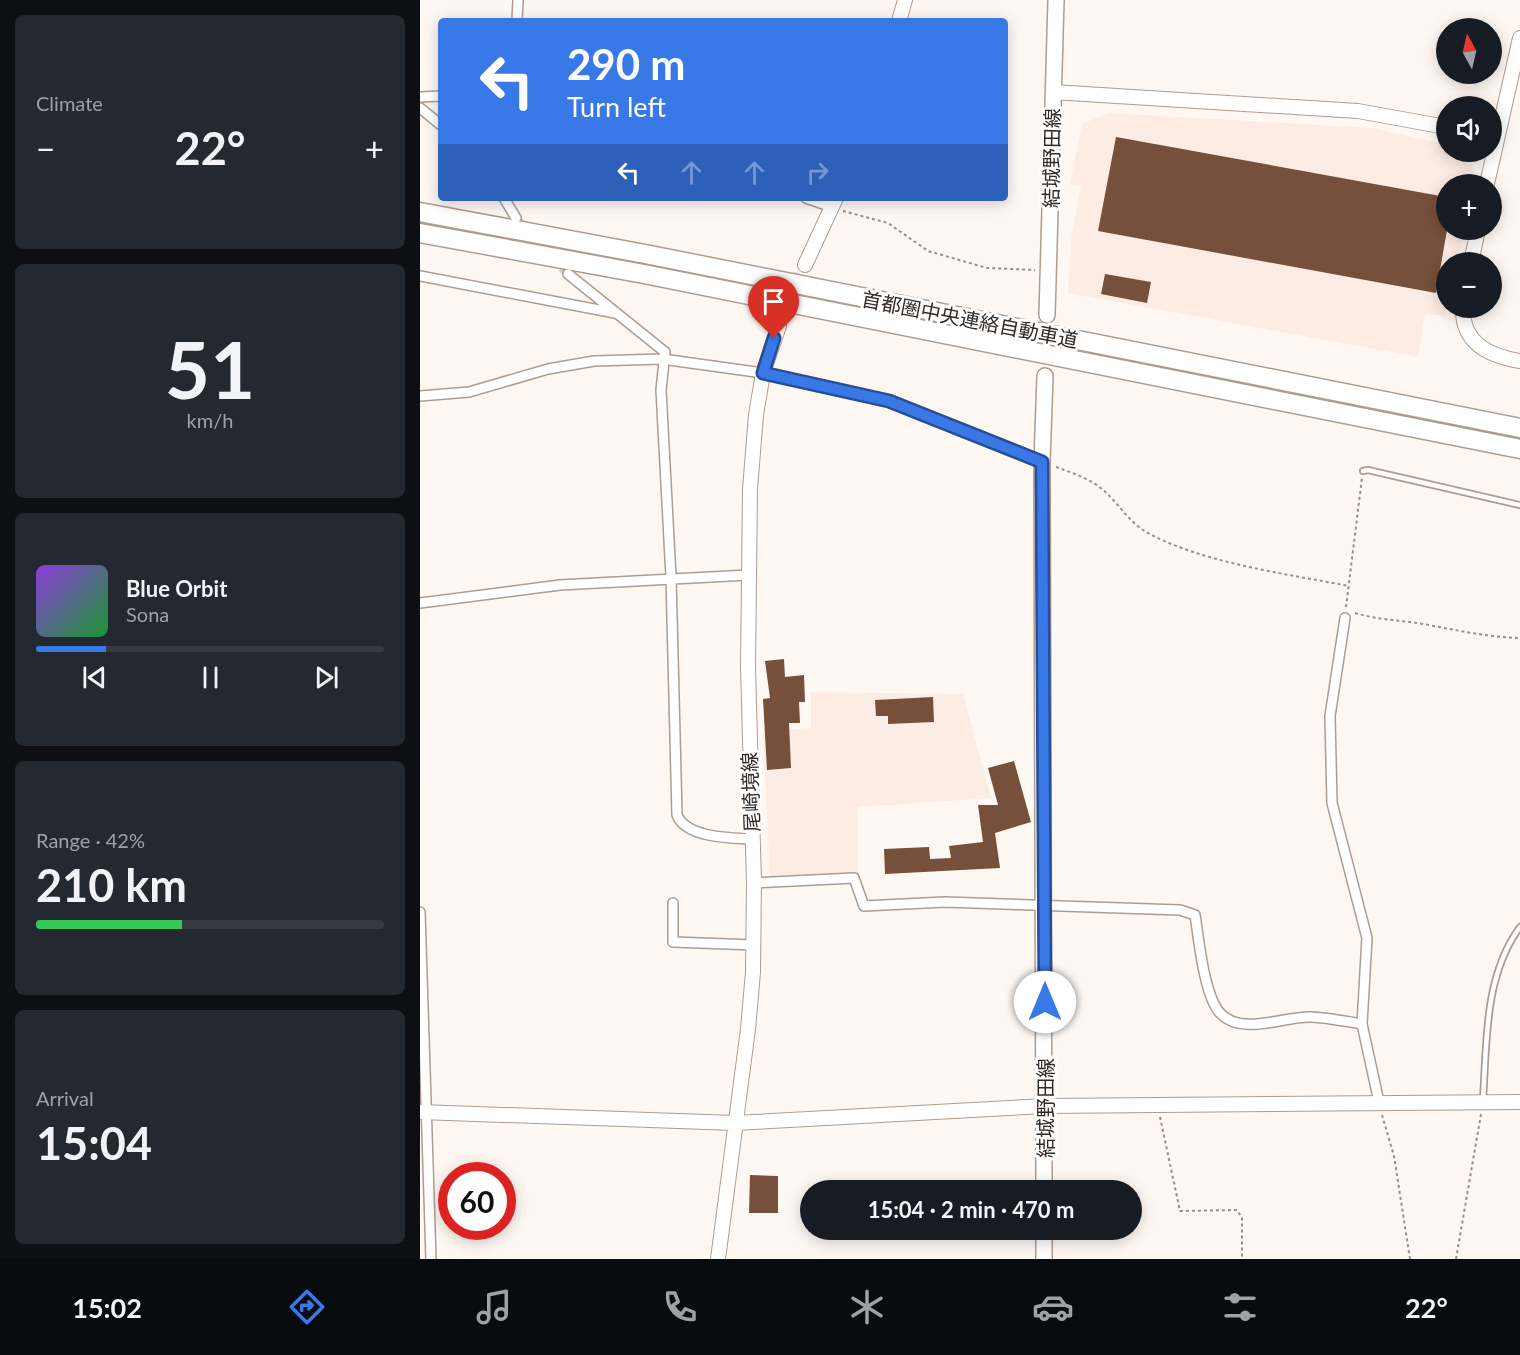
<!DOCTYPE html>
<html lang="en">
<head>
<meta charset="utf-8">
<style>
  body { margin:0; font-family:Lato,"Noto Sans JP",sans-serif; background:#242831; color:#f1f3f6; height:100vh; display:flex; flex-direction:column; font-size:22px; white-space:nowrap }
  * { box-sizing:border-box; margin:0 }
  p { font-size:20px; color:#9ea1a6 }
  .icon { flex:none; width:33px; height:33px; fill:none; stroke:currentColor; stroke-width:2; stroke-linecap:round; stroke-linejoin:round }
  .map { position:relative; flex:1; overflow:hidden }
  .sheet { display:flex; flex-direction:column; gap:15px; padding:15px; background:#0d0f14; width:420px }
  .sheet>* { flex:none }
  .top-card { position:absolute; left:18px; top:18px; width:570px; height:183px; border-radius:6px; box-shadow:0 3px 15px #0003; background:#3978e7; color:#fff; overflow:hidden }
  .needle { width:39px; rotate:352deg }
  .tools { position:absolute; left:1016px; top:18px; display:grid; gap:12px }
  .tools a { display:grid; place-items:center; width:66px; height:66px; border-radius:50%; background:#171b24; box-shadow:0 3px 15px #0003; font-size:30px }
  .speed { position:absolute; left:18px; top:1162px; display:flex; gap:12px; font-size:30px; font-weight:700; text-align:center }
  .speed>* { display:grid; place-content:center; width:78px; height:78px; border-radius:50%; background:#171b24; box-shadow:0 3px 15px #0003; line-height:1 }
  .speed .limit { border:9px solid #d22; background:#fff; color:#111 }
  .pin { position:absolute; display:grid; place-items:center; width:51px; height:51px; color:#fff; margin:-62px -26px; border-radius:50% 50% 50% 0; rotate:-45deg; box-shadow:0 0 6px #0007 }
  .pin .icon { rotate:45deg }
  .me { position:absolute; width:66px; margin:-33px; rotate:0deg; stroke-linejoin:round; filter:drop-shadow(0 0 4px #0008) }
  .turn { display:flex; align-items:center; gap:21px; height:126px; padding:0 30px; font-size:27px }
  .turn .icon { width:78px; height:78px; stroke-width:2.5 }
  .turn b { display:block; font-size:42px; line-height:51px }
  .lanes { display:flex; align-items:center; height:57px; padding:0 30px; background:#0003; justify-content:center; gap:30px; direction:ltr }
  .lanes .off { opacity:.35 }
  .big { font-size:45px; font-weight:700; line-height:1.1 }
  .sheet .widget { flex:1; display:flex; flex-direction:column; justify-content:center; gap:9px; min-width:0; padding:0 21px; border-radius:9px; background:#242831 }
  .sheet .dial { align-items:center; gap:0 }
  .dial b { font-size:78px; line-height:1 }
  .song { display:flex; align-items:center; gap:18px }
  .cover { width:72px; height:72px; border-radius:9px; background:linear-gradient(135deg,hsl(270 70% 55%),hsl(130 70% 35%)) }
  .played { height:6px; border-radius:3px; background:linear-gradient(90deg,#3978e7 20%,#363941 20%) }
  .keys { display:flex; justify-content:space-around; direction:ltr }
  .heat { display:flex; justify-content:space-between; align-items:center; font-size:33px; direction:ltr }
  .charge { height:9px; border-radius:4px; background:linear-gradient(90deg,#34c759 42%,#363941 0) }
  .trip { position:absolute; left:380px; top:1180px; width:342px; height:60px; border-radius:30px; background:#171b24; box-shadow:0 3px 15px #0003; font-weight:700; line-height:60px; text-align:center }
  .menu { display:flex; height:96px; justify-content:space-around; align-items:center; background:#090b0e; color:#9ea1a6 }
  .menu .icon { width:42px; height:42px }
  .menu .on { color:#3978e7 }
  .menu b { font-size:27px; color:#f1f3f6 }
  main { display:flex; flex:1; min-height:0 }
  .map>svg:first-child { display:block }
  .built { fill:#fdece3 }
  .building { fill:#76503a }
  .lines { fill:none; stroke-linecap:round; stroke-linejoin:round }
  .street-tunnel { stroke:#d6cec9; stroke-width:9; stroke-dasharray:9 4.5; stroke-linecap:butt }
  .secondary-tunnel { stroke:#d6cec9; stroke-width:14; stroke-dasharray:14 7; stroke-linecap:butt }
  .lane-casing { stroke:#af9c91; stroke-width:8 }
  .street-casing { stroke:#af9c91; stroke-width:12 }
  .secondary-casing { stroke:#af9c91; stroke-width:16 }
  .primary-casing { stroke:#af9c91; stroke-width:18 }
  .highway-casing { stroke:#af9c91; stroke-width:21 }
  .path { stroke:#968e8a; stroke-width:2; stroke-dasharray:3 3; stroke-linecap:butt }
  .lane { stroke:#fff; stroke-width:4.5 }
  .street { stroke:#fff; stroke-width:9 }
  .secondary { stroke:#fff; stroke-width:14 }
  .primary { stroke:#fff; stroke-width:15 }
  .highway { stroke:#fff; stroke-width:18 }
  .route-casing { stroke:#254e96; stroke-width:15 }
  .route { stroke:#3978e7; stroke-width:10 }
  .labels { text-anchor:middle; dominant-baseline:central; stroke-width:6; stroke-linejoin:round; paint-order:stroke }
  .street-label { font-size:20px; fill:#322a26; stroke:#fff }
</style>
</head>
<body>
<main>
<section class="sheet">
<div class="widget"><p>Climate</p>
<div class="heat"><a>−</a><b class="big">22°</b><a>+</a></div>
</div>
<div class="widget dial"><b>51</b><p>km/h</p></div>
<div class="widget">
<div class="song"><i class="cover"></i><div><b>Blue Orbit</b><p>Sona</p></div></div>
<div class="played"></div>
<div class="keys"><svg class="icon" aria-label="previous" viewBox="0 0 24 24"><path d="M18 5L8 12l10 7zM5 5v14"/></svg><svg class="icon" aria-label="pause" viewBox="0 0 24 24"><path d="M8 5v14M16 5v14"/></svg><svg class="icon" aria-label="next" viewBox="0 0 24 24"><path d="M6 5l10 7-10 7zM19 5v14"/></svg></div>
</div>
<div class="widget"><p>Range · 42%</p><b class="big">210 km</b><div class="charge"></div></div>
<div class="widget"><p>Arrival</p><b class="big">15:04</b></div>
</section>
<div class="map">
<svg width="1100" height="1259" viewBox="0 0 1100 1259">
  <rect width="100%" height="100%" fill="#fff7f2"/>
  <path class="built" d="M689,113L951,128L1023,144L1026,152H1037L1052,160L1054,184H1026V230H1044L1037,262H1026L1025,316L1005,314L998,357L648,293L651,240L661,186L650,185L662,124Z
    M391,692L543,694L571,798L438,807V875L350,877L343,731L391,728Z"/>
  <path class="building" d="M696,137L1026,197L1027,230L1016,293L678,231Z
    M685,274L731,282L727,303L681,294Z
    M364,659L365,677L384,675L385,702H379L380,723H369L371,768L347,770L343,699L350,698L345,661Z
    M513,697L514,722L468,724V716H456L455,700Z
    M594,761L611,822L575,833L580,868L465,874L464,849L509,847L510,859L531,858L529,846L563,842L558,805H578L568,768Z
    M330,1175L358,1176V1213H329Z"/>
  <g class="lines">
    <path class="street-tunnel" d="M96,218L148,274"/>
    <path class="secondary-tunnel" d="M359,326L385,265"/>
    <g class="lane-casing">
      <path id="lane" d="M943,471L948,470L1100,505
        M1063,1099C1067,1041 1064,976 1100,927"/>
    </g>
    <g class="street-casing">
      <path id="street" d="M97,21L98,0
        M0,97L21,96
        M0,108L21,125
        M84,198L96,218
        M386,198L412,207
        M148,274L245,352L241,390L251,577L257,815C266,838 311,838 331,839
        M0,276L195,313
        M0,396L49,392L128,369L174,361L242,359L343,373L469,401L622,462
        M0,603L140,585L328,575
        M925,618L910,716L912,803L947,938L942,1024L959,1102
        M334,883L434,878L444,906L525,902L760,910L775,915C779,940 784,997 801,1014C823,1036 864,1016 891,1017C909,1018 925,1021 942,1024
        M253,903V942L334,945
        M0,912L11,1259"/>
    </g>
    <g class="secondary-casing">
      <path id="secondary" d="M479,21L485,0
        M633,92L938,111L1026,127
        M1067,184L1100,38
        M1051,262L1058,230
        M385,265L416,198
        M1043,308C1042,343 1069,356 1100,361
        M0,1112L315,1123L625,1106L1100,1102
        M298,1259L328,1029L333,972L334,883L328,667L330,489L336,415L343,373L359,326"/>
    </g>
    <g class="primary-casing">
      <path id="primary" d="M627,315L636,0
        M624,1191L622,462L625,376
        M624,1259V1230"/>
    </g>
    <g class="highway-casing">
      <path id="highway" d="M0,212L225,254L1100,428
        M0,233L224,274L1100,449"/>
    </g>
    <path class="path" d="M423,211L468,223L508,251L567,268L615,270
      M636,467C652,473 669,478 682,489C698,502 709,523 728,533C783,563 867,574 929,586
      M926,607L942,478
      M935,613C958,620 980,620 1003,624C1036,630 1067,637 1100,638
      M962,1115L974,1156L990,1259
      M740,1117L760,1211L817,1210L822,1218V1259
      M1036,1259L1061,1114"/>
    <use href="#lane" class="lane"/>
    <use href="#street" class="street"/>
    <use href="#secondary" class="secondary"/>
    <use href="#primary" class="primary"/>
    <use href="#highway" class="highway"/>
  </g>
  <g class="lines">
    <g class="route-casing">
      <path id="route" d="M354,338L343,373L469,401L622,462L625,1002"/>
    </g>
    <use href="#route" class="route"/>
  </g>
  <g class="labels">
    <g class="street-label">
      <text transform="translate(631 158) rotate(-89)">結城野田線</text>
      <text transform="translate(550 319) rotate(11)">首都圏中央連絡自動車道</text>
      <text transform="translate(330 792) rotate(-92)">尾崎境線</text>
      <text transform="translate(625 1108) rotate(-90)">結城野田線</text>
    </g>
  </g>
</svg>
<div class="tools">
<a><svg class="needle" viewBox="-14 -14 28 28"><path d="M0-13l5 13h-10z" fill="#e53935"/><path d="M0 13l5-13h-10z" fill="#9ea1a6"/></svg></a>
<a><svg class="icon" aria-label="sound" viewBox="0 0 24 24"><path d="M4 9h4l5-4v14l-5-4H4zM17 9q2 3 0 6"/></svg></a>
<a>+</a>
<a>−</a>
</div>
<div class="speed"><div class="limit">60</div></div>
<div class="pin" style="left:354px;top:338px;background:#d93025"><svg class="icon" aria-label="arrive" viewBox="0 0 24 24"><path d="M6 21V4h12l-3 4 3 4H6"/></svg></div>
<svg class="me" style="left:625px;top:1002px" viewBox="-20 -20 40 40"><circle r="19" fill="#fff"/><path d="M0-13L10 11 0 6-10 11z" fill="#3978e7"/></svg>
<div class="trip">15:04 · 2 min · 470 m</div>
<div class="top-card">
<div class="turn"><svg class="icon" aria-label="left" viewBox="0 0 24 24"><path d="M17 20v-9H6M10 6l-5 5 5 5"/></svg><div><b>290 m</b>Turn left</div></div>
<div class="lanes"><svg class="icon" aria-label="left" viewBox="0 0 24 24"><path d="M17 20v-9H6M10 6l-5 5 5 5"/></svg><svg class="icon off" aria-label="ahead" viewBox="0 0 24 24"><path d="M12 20V5M6 11l6-6 6 6"/></svg><svg class="icon off" aria-label="ahead" viewBox="0 0 24 24"><path d="M12 20V5M6 11l6-6 6 6"/></svg><svg class="icon off" aria-label="right" viewBox="0 0 24 24"><path d="M7 20v-9h11M14 6l5 5-5 5"/></svg></div>
</div>
</div>
</main>
<nav class="menu">
<b>15:02</b>
<svg class="icon on" aria-label="directions" viewBox="0 0 24 24"><path d="M12 3l9 9-9 9-9-9zM9 14v-3h6M13 9l2 2-2 2"/></svg>
<svg class="icon" aria-label="music" viewBox="0 0 24 24"><path d="M9 18V5l10-2v13"/><circle cx="6" cy="18" r="3"/><circle cx="16" cy="16" r="3"/></svg>
<svg class="icon" aria-label="phone" viewBox="0 0 24 24"><path d="M5 4h4l2 5-3 2q2 4 5 5l2-3 5 2v4C11 20 4 13 5 4z"/></svg>
<svg class="icon" aria-label="climate" viewBox="0 0 24 24"><path d="M12 3v18M4 7l16 10M4 17L20 7"/></svg>
<svg class="icon" aria-label="car" viewBox="0 0 24 24"><path d="M5 17H2v-5l4-1 3-4h7l3 4 3 1v5h-3M9 17h6M6 11h13"/><circle cx="7" cy="17" r="2"/><circle cx="17" cy="17" r="2"/></svg>
<svg class="icon" aria-label="filters" viewBox="0 0 24 24"><path d="M4 7h16M4 17h16"/><circle cx="9" cy="7" r="2"/><circle cx="15" cy="17" r="2"/></svg>
<b>22°</b>
</nav>
</body>
</html>
